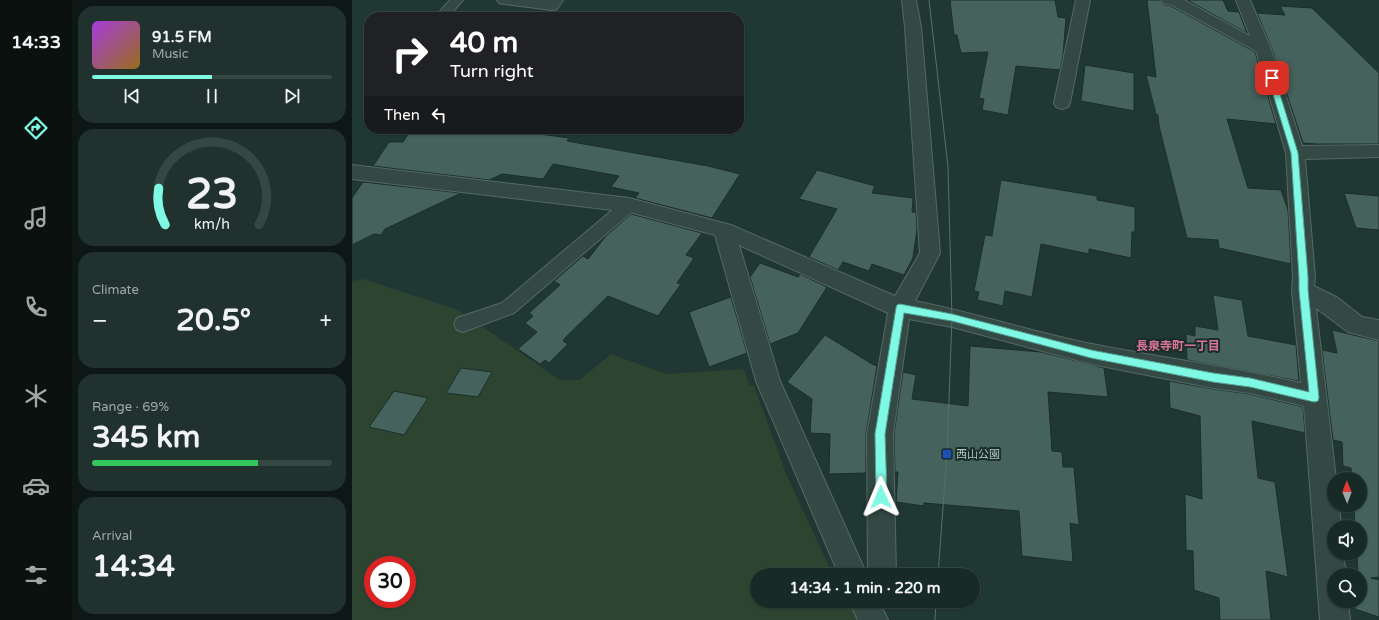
<!DOCTYPE html>
<html lang="en">
<head>
<meta charset="utf-8">
<style>
  body { margin:0; font-family:"Varela Round","Noto Sans JP",sans-serif; background:#21322e; color:#f1f3f6; height:100vh; display:flex; flex-direction:column; font-size:15px; white-space:nowrap }
  * { box-sizing:border-box; margin:0 }
  p { font-size:13px; color:#9fa7a7 }
  .icon { flex:none; width:22px; height:22px; fill:none; stroke:currentColor; stroke-width:2; stroke-linecap:round; stroke-linejoin:round }
  .map { position:relative; flex:1; overflow:hidden }
  .details { display:flex; flex-direction:column; gap:6px; padding:6px; background:#0d1715; width:280px }
  .details>* { flex:none }
  .hud { position:absolute; left:12px; top:12px; width:380px; height:122px; border-radius:16px; box-shadow:0 1px 3px #0004,0 0 0 1px #364643; background:#202124; color:#fff; overflow:hidden }
  .needle { width:26px; rotate:359deg }
  .fabs { position:absolute; left:975px; top:472px; display:grid; gap:8px }
  .fabs a { display:grid; place-items:center; width:40px; height:40px; border-radius:50%; background:#182a26; box-shadow:0 1px 3px #0004,0 0 0 1px #364643; font-size:20px }
  .speed { position:absolute; left:12px; top:556px; display:flex; gap:8px; font-size:20px; font-weight:700; text-align:center }
  .speed>* { display:grid; place-content:center; width:52px; height:52px; border-radius:50%; background:#182a26; box-shadow:0 1px 3px #0004,0 0 0 1px #364643; line-height:1 }
  .speed .limit { border:6px solid #d22; background:#fff; color:#111 }
  .pin { position:absolute; display:grid; place-items:center; width:34px; height:34px; color:#fff; margin:-17px; border-radius:8px; box-shadow:0 2px 6px #0006 }
  .me { position:absolute; width:44px; margin:-22px; rotate:359deg; stroke-linejoin:round; filter:drop-shadow(0 0 3px #0008) }
  .turn { display:flex; align-items:center; gap:14px; height:84px; padding:0 20px; font-size:18px }
  .turn .icon { width:52px; height:52px; stroke-width:2.5 }
  .turn b { display:block; font-size:28px; line-height:34px }
  .then { display:flex; align-items:center; height:38px; padding:0 20px; background:#0003; gap:8px; font-size:15px }
  .big { font-size:30px; font-weight:700; line-height:1.1 }
  .details .widget { flex:1; display:flex; flex-direction:column; justify-content:center; gap:6px; min-width:0; padding:0 14px; border-radius:16px; background:#21322e }
  .details .dial { align-items:center; gap:0 }
  .dial svg { height:104px; overflow:visible; fill:none; stroke:#364643; stroke-width:7; stroke-linecap:round; text-anchor:middle }
  .dial text { fill:#f1f3f6; stroke:none }
  .song { display:flex; align-items:center; gap:12px }
  .cover { width:48px; height:48px; border-radius:6px; background:linear-gradient(135deg,hsl(280 70% 55%),hsl(40 70% 35%)) }
  .played { height:4px; border-radius:2px; background:linear-gradient(90deg,#7ff9e4 50%,#364643 50%) }
  .keys { display:flex; justify-content:space-around; direction:ltr }
  .heat { display:flex; justify-content:space-between; align-items:center; font-size:22px; direction:ltr }
  .charge { height:6px; border-radius:3px; background:linear-gradient(90deg,#34c759 69%,#364643 0) }
  .trip { position:absolute; left:398px; top:568px; width:230px; height:40px; border-radius:20px; background:#182a26; box-shadow:0 1px 3px #0004,0 0 0 1px #364643; font-weight:700; line-height:40px; text-align:center }
  main { display:flex; flex:1; min-height:0 }
  .dock { display:flex; flex-direction:column; width:72px; justify-content:space-around; align-items:center; background:#0a110f; color:#9fa7a7 }
  .dock .icon { width:28px; height:28px }
  .dock .active { color:#7ff9e4 }
  .dock b { font-size:18px; color:#f1f3f6 }
  .map>svg:first-child { display:block }
  .green { fill:#2d4431; fill-rule:evenodd }
  .building { fill:#46625c; stroke:#1b2f2b }
  .lines { fill:none; stroke-linecap:round; stroke-linejoin:round }
  .lane-casing { stroke:#546965; stroke-width:2 }
  .street-casing { stroke:#546965; stroke-width:2 }
  .lane { fill:#344944; fill-rule:evenodd }
  .street { fill:#344944; fill-rule:evenodd }
  .tram { stroke:#55706b; stroke-width:1 }
  .route { fill:#7ff9e4; stroke:#53a294 }
  .transit-dot { fill:#1a4fb4; stroke:#192d29; stroke-width:1.5 }
  .labels { text-anchor:middle; dominant-baseline:central; stroke-width:4; stroke-linejoin:round; paint-order:stroke }
  .poi-label { font-size:11px; fill:#aec5c1; stroke:#192d29; text-anchor:start }
  .neighbourhood-label { font-size:12px; font-weight:bold; fill:#db7397; stroke:#192d29 }
</style>
</head>
<body>
<main>
<nav class="dock">
<b>14:33</b>
<svg class="icon active" aria-label="directions" viewBox="0 0 24 24"><path d="M12 3l9 9-9 9-9-9zM9 14v-3h6M13 9l2 2-2 2"/></svg>
<svg class="icon" aria-label="music" viewBox="0 0 24 24"><path d="M9 18V5l10-2v13"/><circle cx="6" cy="18" r="3"/><circle cx="16" cy="16" r="3"/></svg>
<svg class="icon" aria-label="phone" viewBox="0 0 24 24"><path d="M5 4h4l2 5-3 2q2 4 5 5l2-3 5 2v4C11 20 4 13 5 4z"/></svg>
<svg class="icon" aria-label="climate" viewBox="0 0 24 24"><path d="M12 3v18M4 7l16 10M4 17L20 7"/></svg>
<svg class="icon" aria-label="car" viewBox="0 0 24 24"><path d="M5 17H2v-5l4-1 3-4h7l3 4 3 1v5h-3M9 17h6M6 11h13"/><circle cx="7" cy="17" r="2"/><circle cx="17" cy="17" r="2"/></svg>
<svg class="icon" aria-label="filters" viewBox="0 0 24 24"><path d="M4 7h16M4 17h16"/><circle cx="9" cy="7" r="2"/><circle cx="15" cy="17" r="2"/></svg>
</nav>
<section class="details">
<div class="widget">
<div class="song"><i class="cover"></i><div><b>91.5 FM</b><p>Music</p></div></div>
<div class="played"></div>
<div class="keys"><svg class="icon" aria-label="previous" viewBox="0 0 24 24"><path d="M18 5L8 12l10 7zM5 5v14"/></svg><svg class="icon" aria-label="pause" viewBox="0 0 24 24"><path d="M8 5v14M16 5v14"/></svg><svg class="icon" aria-label="next" viewBox="0 0 24 24"><path d="M6 5l10 7-10 7zM19 5v14"/></svg></div>
</div>
<div class="widget dial"><svg viewBox="0 0 100 80">
<path d="M14 69A42 42 0 1 1 86 69"/>
<path d="M14 69A42 42 0 0 1 9 41" stroke="#7ff9e4"/>
<text x="50" y="56" font-size="32" font-weight="700">23</text>
<text x="50" y="72" font-size="11">km/h</text>
</svg></div>
<div class="widget"><p>Climate</p>
<div class="heat"><a>−</a><b class="big">20.5°</b><a>+</a></div>
</div>
<div class="widget"><p>Range · 69%</p><b class="big">345 km</b><div class="charge"></div></div>
<div class="widget"><p>Arrival</p><b class="big">14:34</b></div>
</section>
<div class="map">
<svg width="1027" height="620" viewBox="0 0 1027 620">
  <rect width="100%" height="100%" fill="#203833"/>
  <path class="green" d="M11,279L106,310L208,380H228L259,354L314,374L392,369L397,385L402,386L435,476L481,575H405V601H497L509,620H0V281ZM21,565H55V599H21Z"/>
  <path class="building" d="M598,0H703L706,17L714,18L711,55L708,70L664,66L656,115L630,110L632,99L627,98L636,52L609,53L605,35H602Z
    M795,0H808L811,4L819,6L903,52L924,124L875,119L896,188L929,190L936,210L939,264L867,248L866,240L835,238L807,126L806,115L804,114L794,75L804,77Z
    M835,0H871L876,11L887,12L895,33Z
    M928,6L960,8L1027,73V144H965L951,143L920,49L905,13L933,15Z
    M733,65L782,73V111L729,101Z
    M70,129H151L217,138L215,141L356,166L388,174L360,218L283,198L287,193L259,187L267,176L201,164L191,179L150,174L137,180L21,166L37,142H51L57,133H68Z
    M465,170L523,186L520,193L561,198L560,212H564L565,229L561,258L552,275L520,264L517,271L491,262L486,270L457,257L485,209L447,199Z
    M649,180L745,196V200L783,207V232H780L779,258L737,249V254L689,244L680,297L653,291L651,306L625,300L627,292L622,291L633,235L640,236Z
    M11,182L109,193L33,229L29,235L22,234L0,245V198Z
    M992,193L1027,196V230L1004,228Z
    M279,214L350,233L334,255L342,258L325,283L329,284L306,316L256,296L213,338L211,341L216,344L197,363L193,360L188,364L166,349L185,332L173,323L181,316L177,313L208,285L202,281L231,256L236,259L254,236Z
    M408,263L446,277L448,274L475,287L446,333L418,344L398,277Z
    M861,295L890,300L896,336L944,345L947,381L835,360L834,334L843,336V326L866,330Z
    M379,297L395,353L357,367L337,312Z
    M980,330L1027,341V577L1019,578L1027,580V617L1003,609L1002,601H1008V575H1001L1000,572L1006,574L1005,553H1008V527H1003L1002,505H1008V479H1000L999,468L991,466L990,442L981,440L970,350L985,353Z
    M473,335L520,364L525,366L514,434V473L477,474L478,434L458,433L460,399L435,382Z
    M618,346L689,352L752,368L756,397L696,392L700,451L710,452L711,467H722L727,525L718,523L721,562L670,556L667,511L572,503V506L544,502L546,472H543L542,434L551,372L564,375L560,399L616,406Z
    M109,368L140,372L126,397L94,393Z
    M817,381L861,389L898,394L951,407L953,433L900,421L906,478L923,482L936,577L914,571L919,620H868L867,598L842,590L841,551L834,550L833,494L850,499L848,416L818,408Z
    M42,391L76,398L52,435L17,427Z"/>
  <g class="lines">
    <g class="lane-casing">
      <path id="lane" d="M98,0H111L96,17H83Z
        M277,199L283,201L285,205L283,209L162,313L111,332L105,330L102,324L105,318L150,303L271,201Z"/>
    </g>
    <g class="street-casing">
      <path id="street" d="M145,0H211L205,9L200,10L152,4L147,3Z
        M550,0H564L569,27L588,253L563,301C623,313 681,332 740,344C810,358 880,367 949,383L940,291L941,277L934,153L904,51L820,5L811,3L809,0H832L898,36L884,0H898L919,49L950,146L1027,145V157L953,159L963,277L962,286L986,298L1010,317L1027,320V340L996,332L964,308L984,479H982V505H987L989,527H982V553H991L994,575H982V601H996L998,620H968L952,406L898,393L861,388L739,364L600,327L557,319L541,434L544,575H516L515,434L536,313L387,245L428,381L515,575H487L404,381L363,235L277,212L0,179V165L277,198L379,225L543,296L568,253L553,27Z
        M724,0H738L718,103L716,107L710,109L704,107L702,103Z
        M497,601H527L536,620H506Z"/>
    </g>
    <use href="#lane" class="lane"/>
    <use href="#street" class="street"/>
    <path class="tram" d="M577,0L596,167L600,318L595,454L586,575
      M583,620L584,601"/>
  </g>
  <path class="route" d="M920,75L923,78L946,153L956,277V290L967,398L966,401L962,402L898,387L861,382L739,358L600,321L552,313L533,434L535,497L533,500L529,502L525,500L524,497L523,434L544,308L545,305L548,304L600,314L739,350L861,373L898,378L957,392L947,290V277L939,153L916,78Z"/>
  <rect class="transit-dot" x="590" y="449" width="10" height="10" rx="2"/>
  <g class="labels">
    <g class="poi-label">
      <text x="604" y="454">西山公園</text>
    </g>
    <g class="neighbourhood-label">
      <text x="826" y="346">長泉寺町一丁目</text>
    </g>
  </g>
</svg>
<div class="fabs">
<a><svg class="needle" viewBox="-14 -14 28 28"><path d="M0-13l5 13h-10z" fill="#e53935"/><path d="M0 13l5-13h-10z" fill="#9fa7a7"/></svg></a>
<a><svg class="icon" aria-label="sound" viewBox="0 0 24 24"><path d="M4 9h4l5-4v14l-5-4H4zM17 9q2 3 0 6"/></svg></a>
<a><svg class="icon" aria-label="search" viewBox="0 0 24 24"><circle cx="10" cy="10" r="6"/><path d="M15 15l6 6"/></svg></a>
</div>
<div class="speed"><div class="limit">30</div></div>
<div class="pin" style="left:920px;top:78px;background:#d93025"><svg class="icon" aria-label="arrive" viewBox="0 0 24 24"><path d="M6 21V4h12l-3 4 3 4H6"/></svg></div>
<svg class="me" style="left:529px;top:497px" viewBox="-20 -20 40 40"><path d="M0-17L14 15 0 8-14 15z" fill="#7ff9e4" stroke="#fff" stroke-width="4"/></svg>
<div class="trip">14:34 · 1 min · 220 m</div>
<div class="hud">
<div class="turn"><svg class="icon" aria-label="right" viewBox="0 0 24 24"><path d="M7 20v-9h11M14 6l5 5-5 5"/></svg><div><b>40 m</b>Turn right</div></div>
<div class="then">Then<svg class="icon" aria-label="left" viewBox="0 0 24 24"><path d="M17 20v-9H6M10 6l-5 5 5 5"/></svg></div>
</div>
</div>
</main>
</body>
</html>
